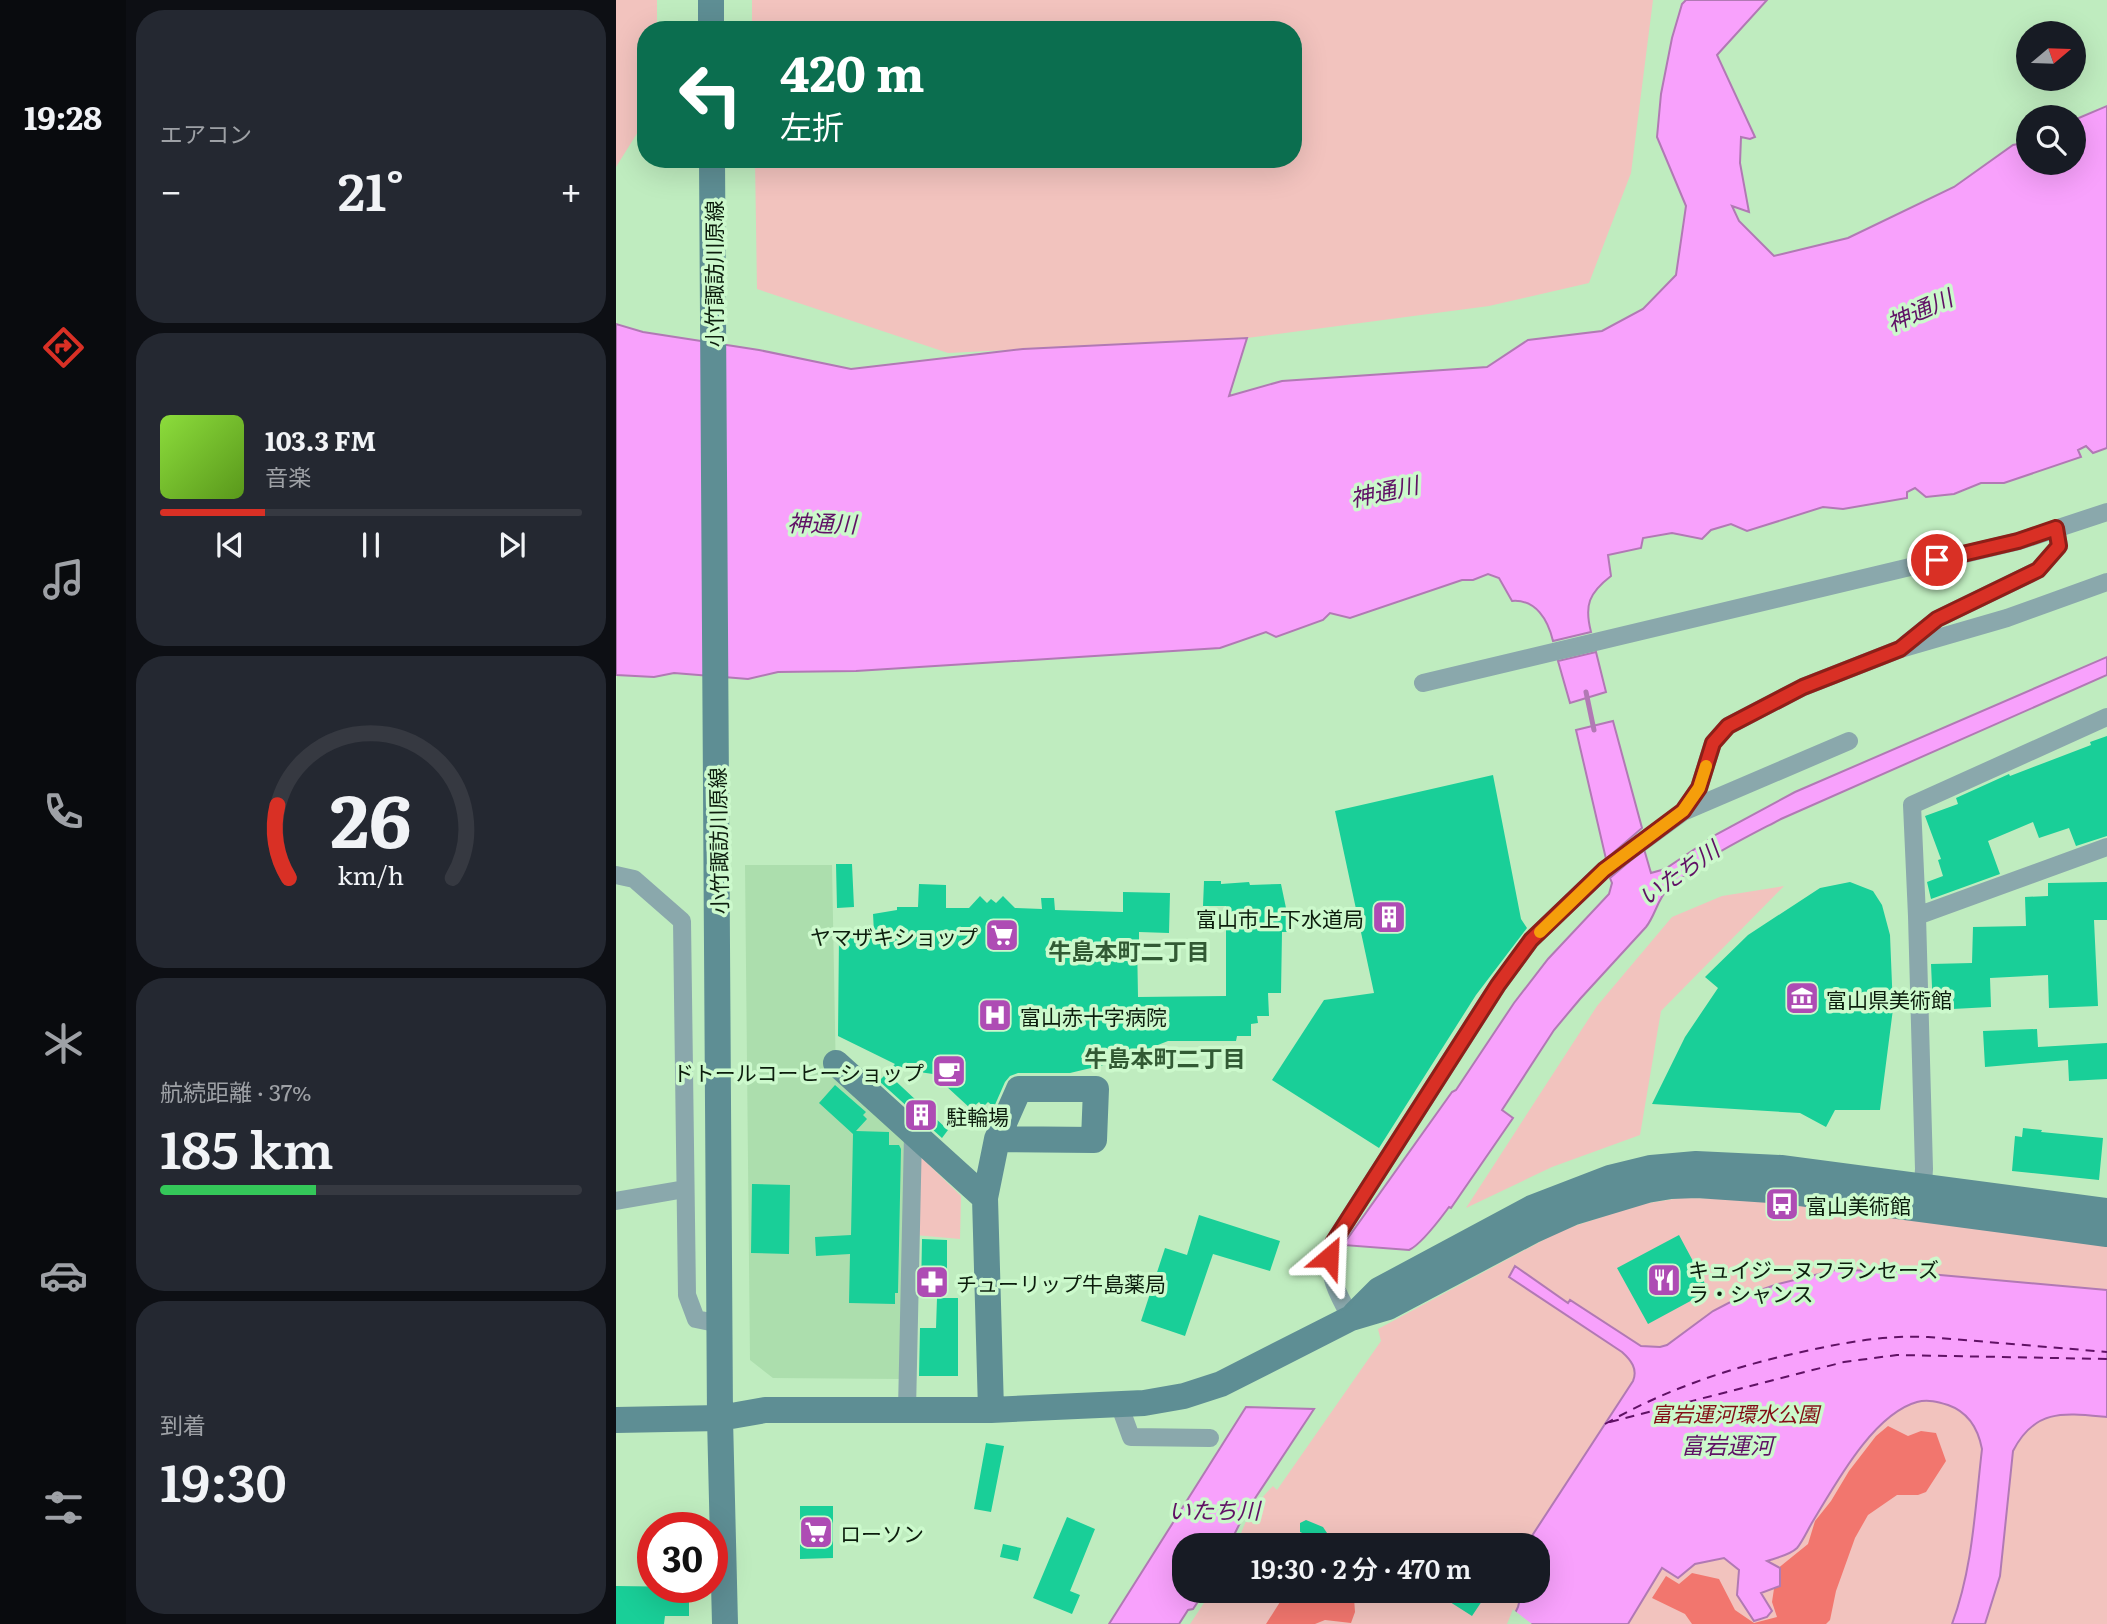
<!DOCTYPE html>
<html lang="ja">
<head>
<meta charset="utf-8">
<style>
  body { margin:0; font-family:Literata,"Noto Sans JP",serif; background:#242831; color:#f1f3f6; height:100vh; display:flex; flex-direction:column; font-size:26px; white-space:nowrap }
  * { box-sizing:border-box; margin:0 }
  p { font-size:23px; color:#9ea1a6 }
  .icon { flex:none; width:38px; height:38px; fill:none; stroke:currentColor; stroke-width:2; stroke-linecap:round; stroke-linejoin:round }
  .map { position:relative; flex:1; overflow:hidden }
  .drawer { display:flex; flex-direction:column; gap:10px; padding:10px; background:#0d0f14; width:490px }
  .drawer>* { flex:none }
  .guide { position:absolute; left:21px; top:21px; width:665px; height:147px; border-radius:28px; box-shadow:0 7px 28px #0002; background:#0b6e4f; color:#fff; overflow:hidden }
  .needle { width:46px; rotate:71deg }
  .tools { position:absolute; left:1400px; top:21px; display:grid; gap:14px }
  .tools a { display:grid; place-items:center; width:70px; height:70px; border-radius:50%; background:#171b24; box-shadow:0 7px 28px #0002; font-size:35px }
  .speed { position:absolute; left:21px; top:1512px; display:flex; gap:14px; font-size:35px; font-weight:700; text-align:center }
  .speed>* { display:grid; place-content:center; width:91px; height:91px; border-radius:50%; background:#171b24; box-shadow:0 7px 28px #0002; line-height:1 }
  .speed .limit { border:10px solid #d22; background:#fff; color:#111 }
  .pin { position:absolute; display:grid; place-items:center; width:60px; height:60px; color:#fff; margin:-30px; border:4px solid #fff; border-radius:50%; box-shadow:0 2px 7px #0007 }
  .me { position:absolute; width:77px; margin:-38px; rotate:26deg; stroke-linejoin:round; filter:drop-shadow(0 0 5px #0008) }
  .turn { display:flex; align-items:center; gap:24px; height:147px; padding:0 28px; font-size:32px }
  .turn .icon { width:91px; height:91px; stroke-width:2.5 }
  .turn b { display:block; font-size:49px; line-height:60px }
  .big { font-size:52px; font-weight:600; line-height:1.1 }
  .drawer .widget { flex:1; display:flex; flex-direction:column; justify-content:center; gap:10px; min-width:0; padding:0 24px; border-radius:28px; background:#242831 }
  .drawer .dial { align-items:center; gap:0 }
  .dial svg { height:182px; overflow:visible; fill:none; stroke:#363941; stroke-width:7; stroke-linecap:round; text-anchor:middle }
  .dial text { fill:#f1f3f6; stroke:none }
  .song { display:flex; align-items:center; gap:21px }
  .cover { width:84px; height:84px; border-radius:10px; background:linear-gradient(135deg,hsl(90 70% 55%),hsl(90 70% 35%)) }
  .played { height:7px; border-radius:4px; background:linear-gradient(90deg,#d93025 25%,#363941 25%) }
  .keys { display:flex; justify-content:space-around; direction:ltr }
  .heat { display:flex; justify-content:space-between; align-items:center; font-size:38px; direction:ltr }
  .charge { height:10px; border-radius:5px; background:linear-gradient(90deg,#34c759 37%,#363941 0) }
  .trip { position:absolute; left:556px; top:1533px; width:378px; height:70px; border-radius:28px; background:#171b24; box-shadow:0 7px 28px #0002; font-weight:600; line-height:70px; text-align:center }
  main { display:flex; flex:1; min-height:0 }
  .menu { display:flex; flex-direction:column; width:126px; justify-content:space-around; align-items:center; background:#090b0e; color:#9ea1a6 }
  .menu .icon { width:49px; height:49px }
  .menu .active { color:#d93025 }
  .menu b { font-size:32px; color:#f1f3f6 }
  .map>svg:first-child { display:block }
  .built { fill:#acdead }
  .green { fill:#f2c3be }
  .forest { fill:#f2766e }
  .water { fill:#f8a1fc; stroke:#b179b4; stroke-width:2 }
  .pier { fill:#bfecbf }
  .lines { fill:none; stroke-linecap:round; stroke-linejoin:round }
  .stream { stroke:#b179b4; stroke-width:5 }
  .ferry { stroke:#601165; stroke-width:2; stroke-dasharray:9 7; stroke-linecap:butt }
  .building { fill:#19cf98 }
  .street { stroke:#8aa8ac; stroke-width:18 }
  .secondary { stroke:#5e8e94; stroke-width:26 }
  .route-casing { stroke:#8d1f18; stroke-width:18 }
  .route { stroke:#d93025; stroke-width:12 }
  .slow { stroke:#f59e0b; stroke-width:12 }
  .labels { text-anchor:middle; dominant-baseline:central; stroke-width:7; stroke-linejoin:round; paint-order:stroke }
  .street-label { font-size:21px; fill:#0c1d0d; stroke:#ccf9cc }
  .poi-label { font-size:21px; fill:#0c1d0d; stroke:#ccf9cc; text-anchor:start }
  .park-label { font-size:21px; font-style:italic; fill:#820d15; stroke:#ccf9cc }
  .water-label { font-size:23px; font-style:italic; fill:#601165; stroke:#ccf9cc }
  .neighbourhood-label { font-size:23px; font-weight:bold; fill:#325a34; stroke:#ccf9cc }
</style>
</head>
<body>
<main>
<nav class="menu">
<b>19:28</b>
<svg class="icon active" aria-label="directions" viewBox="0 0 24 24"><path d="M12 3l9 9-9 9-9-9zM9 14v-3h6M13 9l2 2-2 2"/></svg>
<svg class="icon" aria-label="music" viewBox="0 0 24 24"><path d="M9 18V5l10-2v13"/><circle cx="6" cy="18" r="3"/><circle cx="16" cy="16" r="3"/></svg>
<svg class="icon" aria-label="phone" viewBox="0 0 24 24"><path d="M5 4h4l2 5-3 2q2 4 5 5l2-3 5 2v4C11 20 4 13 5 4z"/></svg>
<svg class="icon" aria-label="climate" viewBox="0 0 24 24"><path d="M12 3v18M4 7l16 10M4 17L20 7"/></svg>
<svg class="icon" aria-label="car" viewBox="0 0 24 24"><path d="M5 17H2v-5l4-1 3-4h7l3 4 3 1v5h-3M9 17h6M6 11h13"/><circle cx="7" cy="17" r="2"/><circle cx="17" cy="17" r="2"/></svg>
<svg class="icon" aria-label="filters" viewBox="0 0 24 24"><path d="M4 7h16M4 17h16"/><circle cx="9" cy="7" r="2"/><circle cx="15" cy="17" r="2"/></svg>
</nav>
<section class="drawer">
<div class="widget"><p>エアコン</p>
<div class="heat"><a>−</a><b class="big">21°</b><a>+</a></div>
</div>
<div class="widget">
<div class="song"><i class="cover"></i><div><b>103.3 FM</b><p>音楽</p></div></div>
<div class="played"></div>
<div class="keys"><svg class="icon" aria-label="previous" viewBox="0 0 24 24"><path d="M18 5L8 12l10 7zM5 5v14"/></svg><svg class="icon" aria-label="pause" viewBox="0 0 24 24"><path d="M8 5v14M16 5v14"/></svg><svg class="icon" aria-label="next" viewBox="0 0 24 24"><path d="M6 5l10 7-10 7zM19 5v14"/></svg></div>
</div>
<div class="widget dial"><svg viewBox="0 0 100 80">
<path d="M14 69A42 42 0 1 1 86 69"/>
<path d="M14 69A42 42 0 0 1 9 37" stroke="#d93025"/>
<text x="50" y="56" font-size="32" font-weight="700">26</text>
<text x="50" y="72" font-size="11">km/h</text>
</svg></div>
<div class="widget"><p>航続距離 · 37%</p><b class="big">185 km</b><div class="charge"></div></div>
<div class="widget"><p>到着</p><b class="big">19:30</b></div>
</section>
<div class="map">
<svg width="1491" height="1624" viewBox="0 0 1491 1624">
  <rect width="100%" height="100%" fill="#bfecbf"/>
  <path class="built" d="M129,865H216L220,1079L292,1143L286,1379L157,1378L134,1360Z"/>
  <path class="green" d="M0,0H41V30H30V119L0,167Z
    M136,0H1037L1015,173L973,283L873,306L631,338L332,353L141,289L139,159H677V30H136Z
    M1168,886L1045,1011L1024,1135L936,1167L850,1208L981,1006L1056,917L1106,896Z
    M300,1152L345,1196L344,1239L299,1235Z
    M1064,1198L1149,1199L1491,1243V1624H574L596,1591H922V1545H622C626,1522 641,1502 657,1486L661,1490L765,1341L762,1329L946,1230L1026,1204Z"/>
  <path class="forest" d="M1272,1426L1292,1436L1305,1431L1320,1433L1330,1461L1310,1492L1302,1495H1281L1252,1515L1239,1538L1220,1591L1214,1620L1210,1624H1076L1069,1614L1036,1598L1050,1576L1063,1584L1076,1573L1103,1579L1119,1610L1138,1623L1161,1617L1156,1602L1161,1569L1192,1544L1199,1521L1215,1501L1233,1471L1260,1436Z
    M671,1591H721L738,1598L739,1612L735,1623L709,1620L699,1624H650Z"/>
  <path class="water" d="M1070,0H1151L1101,55L1139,137L1134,139L1125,137L1124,163L1133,212L1116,206L1123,221L1158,256L1232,238L1338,187L1397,145L1412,142V163H1458V120L1491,106V448L1477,453L1470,446L1462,450L1465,457L1388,483H1365L1338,494L1310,497L1299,488L1291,492V498L1227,509L1207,507L1131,531L1115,524L1095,530L1086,539L1056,533L1027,538L1025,548L992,555L995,576C973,593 968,605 975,632L937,641C932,620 920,599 896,601L883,578L872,574L857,580H846L734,618L714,613L707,620L660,637L650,632L604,648L240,671L162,672L132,679L58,673L38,677L0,675V324L27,332L143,350L235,369L407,349L631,338L613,396L666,381L871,367L912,340L986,331L1027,309L1060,275L1070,206L1041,137L1045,94L1056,38L1066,4Z
    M980,652L990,692L954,703L942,661Z
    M1491,657V675L1165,819C1127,839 1085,859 1052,889C1042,898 1039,916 1030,927L964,999L938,1030L886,1110L897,1118L835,1208L833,1207C824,1219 806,1244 793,1250L727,1245L836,1092L840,1090L898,1003L932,959L993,894L996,883L994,878L1028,849L1035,873L1049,869L1101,834L1179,792Z
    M997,721L1026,828L990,859L960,730Z
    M899,1266L952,1303L954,1300L1025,1346L1044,1347L1051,1345L1097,1311L1124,1297L1162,1284L1219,1270L1280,1271L1491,1290V1417C1449,1413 1419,1408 1397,1451L1384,1576L1369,1624H1336C1357,1568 1359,1508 1366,1449C1362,1428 1352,1412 1332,1405C1322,1402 1312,1399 1301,1402C1257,1414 1219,1485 1197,1521C1192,1529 1187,1541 1181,1548C1174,1555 1160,1558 1151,1561L1164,1568V1586L1145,1593L1156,1611L1151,1617L1138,1621L1121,1595L1123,1570L1108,1558L1079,1564L1062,1578L1046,1568L1012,1624H894L902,1607L906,1591H922V1545H910L1017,1381C1022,1369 1015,1360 1006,1352L893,1277Z
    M630,1407L698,1409L628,1515L613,1545H569V1591H589L577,1609L572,1610L563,1624H493Z"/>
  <path class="pier" d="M897,1609L899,1611L916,1624H891Z"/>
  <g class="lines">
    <path class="stream" d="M970,692L978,730"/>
    <path class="ferry" d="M994,1422L1228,1362L1281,1355L1491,1359
      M989,1424C1052,1388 1119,1366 1190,1351C1231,1342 1269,1335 1312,1337L1491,1352"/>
  </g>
  <path class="building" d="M1491,736V836L1460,846L1453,828L1423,838L1417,822L1372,841L1384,874L1315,899L1311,882L1327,876L1322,860L1325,859L1309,816L1342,804L1340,798L1393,774L1394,776L1475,745L1474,742Z
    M877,775L905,919L911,928L860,995L763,1148L656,1080L708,1000L758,993L719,811Z
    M220,864H236L238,907L221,908Z
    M588,881H605V884L633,882L634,885L665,884L675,932H666L665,993H652L653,1016H641L642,1023L635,1024V1036H621L620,1041H552L496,1063L454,1073H402L394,1076L389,1082L378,1107L372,1102L367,1107L363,1102L355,1109L317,1074L275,1068L279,1064L222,1036L223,937L248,938L247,933L258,932L257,914L281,910V907H302L303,884L330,885V908H353L364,896L371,903L375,899L380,903L387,896L399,908L426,909L425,898H438L439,910L507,912V892L554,893L553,933L523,932V940H521L522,997L610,996V906H587Z
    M1234,882L1257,891L1266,905L1274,935L1277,1009L1264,1110H1219L1210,1127L1184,1113L1036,1104L1069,1037L1102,988L1089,977L1132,935L1204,888Z
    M1491,882V920H1478L1482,1006L1433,1008L1432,975L1374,978L1375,1007L1317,1010L1315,964L1356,963L1357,927L1410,926L1409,897L1432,896V883Z
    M1421,1029L1422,1047L1491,1043V1079L1453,1081L1452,1060L1369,1067L1367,1031Z
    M271,1073L332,1130L326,1138L263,1081Z
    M219,1085L250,1112L247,1115L251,1119L240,1131L273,1132V1145H283L285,1149L282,1293H279V1304L233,1303L234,1254L200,1256L199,1237L235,1235L237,1134L203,1103Z
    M1407,1128L1426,1130L1425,1132L1487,1138L1483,1180L1396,1171L1399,1136L1406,1137Z
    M136,1184L174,1185L173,1254L135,1253Z
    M583,1215L664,1241L654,1271L597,1254L569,1336L525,1321L549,1248L571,1255Z
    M1063,1235L1093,1291L1032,1324L1001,1268Z
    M306,1239L331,1240V1294L305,1293Z
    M321,1298H342V1376H303L304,1328H320Z
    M370,1443L388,1446L375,1512L358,1509Z
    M184,1506H217V1558L184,1559Z
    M451,1517L479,1529L454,1591L464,1595L456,1614L417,1598Z
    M690,1520L707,1527L711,1533L708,1537L704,1541L684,1532V1523Z
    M387,1544L405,1548L402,1561L384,1557Z
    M0,1586L73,1587V1616H49L48,1624H0Z
    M841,1591H857L868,1598L856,1616L834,1602Z"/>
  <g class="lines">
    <path class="street" d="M1290,644L1321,619L1422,570L1443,546L1440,529
      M807,683L1403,541L1491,512
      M1067,812L1233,741
      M0,875L18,879L66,921L71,1295L80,1319L104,1324
      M1301,916L1296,805L1491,717
      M1306,1198L1308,1169L1301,916L1491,847
      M0,1201L69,1189
      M735,1318C722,1295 710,1273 715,1246L882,985L915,940L988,870L1067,812L1083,788L1097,743L1112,726L1187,687L1284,649L1391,618L1491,582
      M503,1404L515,1437L594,1438
      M291,1410L297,1135"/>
    <path class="secondary" d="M95,0V30
      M96,159L104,1418L109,1624
      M220,1063L369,1198L375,1410
      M369,1198L381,1139L403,1089H480L478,1140L381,1139
      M739,1314L763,1290L916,1208L994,1178L1035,1168L1080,1164L1165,1168L1491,1211
      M0,1420L104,1418L149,1410H375L528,1403L568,1396L605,1384L735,1318L772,1307L916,1231L958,1212L1031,1190L1055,1186L1081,1185L1169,1191L1491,1234"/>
  </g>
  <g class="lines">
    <g class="route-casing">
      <path id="route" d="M713,1257L715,1246L882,985L915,940L988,870L1067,811L1083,788L1097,743L1112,726L1187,687L1284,649L1321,619L1422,570L1443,546L1440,528L1402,541L1321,560"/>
    </g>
    <use href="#route" class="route"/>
    <path class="slow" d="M924,932L988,870L1067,811L1083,788L1090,766"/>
  </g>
  <defs>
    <g id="building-square" transform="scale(1.75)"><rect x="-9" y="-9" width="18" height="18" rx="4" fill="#ae4cb4" stroke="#ccf9cc"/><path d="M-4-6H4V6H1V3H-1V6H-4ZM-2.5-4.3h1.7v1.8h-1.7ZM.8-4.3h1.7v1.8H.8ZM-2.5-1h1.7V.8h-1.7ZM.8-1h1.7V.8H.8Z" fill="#fff"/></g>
    <g id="supermarket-square" transform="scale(1.75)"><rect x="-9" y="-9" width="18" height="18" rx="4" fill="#ae4cb4" stroke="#ccf9cc"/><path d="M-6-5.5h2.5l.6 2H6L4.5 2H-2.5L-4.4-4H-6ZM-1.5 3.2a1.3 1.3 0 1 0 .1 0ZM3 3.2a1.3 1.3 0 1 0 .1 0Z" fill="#fff"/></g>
    <g id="museum-square" transform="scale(1.75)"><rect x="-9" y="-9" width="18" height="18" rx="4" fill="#ae4cb4" stroke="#ccf9cc"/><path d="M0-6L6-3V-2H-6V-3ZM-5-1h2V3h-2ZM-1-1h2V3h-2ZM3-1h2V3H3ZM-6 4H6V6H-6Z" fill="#fff"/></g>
    <g id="hospital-square" transform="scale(1.75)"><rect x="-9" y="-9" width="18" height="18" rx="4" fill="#ae4cb4" stroke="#ccf9cc"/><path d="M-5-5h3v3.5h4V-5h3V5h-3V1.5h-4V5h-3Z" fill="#fff"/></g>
    <g id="cafe-square" transform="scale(1.75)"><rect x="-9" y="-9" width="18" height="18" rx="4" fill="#ae4cb4" stroke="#ccf9cc"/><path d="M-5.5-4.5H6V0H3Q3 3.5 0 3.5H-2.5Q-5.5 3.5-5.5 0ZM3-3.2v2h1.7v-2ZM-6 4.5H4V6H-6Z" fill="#fff"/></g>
    <g id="bus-square" transform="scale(1.75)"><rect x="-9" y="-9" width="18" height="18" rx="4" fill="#ae4cb4" stroke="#ccf9cc"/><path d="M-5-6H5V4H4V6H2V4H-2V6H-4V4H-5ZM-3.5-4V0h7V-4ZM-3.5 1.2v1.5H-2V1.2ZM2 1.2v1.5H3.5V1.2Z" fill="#fff"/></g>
    <g id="restaurant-square" transform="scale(1.75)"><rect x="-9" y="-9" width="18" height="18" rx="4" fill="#ae4cb4" stroke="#ccf9cc"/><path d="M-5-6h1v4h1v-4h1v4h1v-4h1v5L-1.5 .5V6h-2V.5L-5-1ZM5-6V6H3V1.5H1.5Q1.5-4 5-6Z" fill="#fff"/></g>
    <g id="pharmacy-square" transform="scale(1.75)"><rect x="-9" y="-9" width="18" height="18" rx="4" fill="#ae4cb4" stroke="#ccf9cc"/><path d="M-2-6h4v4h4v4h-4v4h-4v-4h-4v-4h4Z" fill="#fff"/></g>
  </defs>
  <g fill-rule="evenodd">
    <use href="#building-square" x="773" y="917"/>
    <use href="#supermarket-square" x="386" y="935"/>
    <use href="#museum-square" x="1186" y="998"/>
    <use href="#hospital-square" x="379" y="1015"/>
    <use href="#cafe-square" x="333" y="1071"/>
    <use href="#building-square" x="305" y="1115"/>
    <use href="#bus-square" x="1166" y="1204"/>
    <use href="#restaurant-square" x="1048" y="1280"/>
    <use href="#pharmacy-square" x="316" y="1282"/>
    <use href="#supermarket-square" x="200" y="1532"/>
  </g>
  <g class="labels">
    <g class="street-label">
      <text transform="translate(96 274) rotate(-90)">小竹諏訪川原線</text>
      <text transform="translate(101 841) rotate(-91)">小竹諏訪川原線</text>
    </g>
    <g class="poi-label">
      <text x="748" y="917" text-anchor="end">富山市上下水道局</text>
      <text x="362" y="935" text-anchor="end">ヤマザキショップ</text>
      <text x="1210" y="998">富山県美術館</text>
      <text x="404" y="1015">富山赤十字病院</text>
      <text x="308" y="1071" text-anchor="end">ドトールコーヒーショップ</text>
      <text x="330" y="1115">駐輪場</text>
      <text x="1190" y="1204">富山美術館</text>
      <text x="1072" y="1268">キュイジーヌフランセーズ<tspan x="1072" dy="24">ラ・シャンス</tspan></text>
      <text x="340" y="1282">チューリップ牛島薬局</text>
      <text x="224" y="1532">ローソン</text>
    </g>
    <g class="park-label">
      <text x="1119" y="1412">富岩運河環水公園</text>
    </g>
    <g class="water-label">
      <text transform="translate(1303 309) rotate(-24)">神通川</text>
      <text transform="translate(768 490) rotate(-12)">神通川</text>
      <text transform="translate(206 522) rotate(1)">神通川</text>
      <text transform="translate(1062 872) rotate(-35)">いたち川</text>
      <text x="1111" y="1444">富岩運河</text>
      <text x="598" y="1509">いたち川</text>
    </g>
    <g class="neighbourhood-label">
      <text x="513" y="950">牛島本町二丁目</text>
      <text x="549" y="1057">牛島本町二丁目</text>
    </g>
  </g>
</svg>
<div class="tools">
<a><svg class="needle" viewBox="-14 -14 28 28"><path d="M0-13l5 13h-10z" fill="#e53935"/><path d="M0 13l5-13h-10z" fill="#9ea1a6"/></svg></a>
<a><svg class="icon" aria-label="search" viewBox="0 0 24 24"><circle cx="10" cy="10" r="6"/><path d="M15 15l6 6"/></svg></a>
</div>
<div class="speed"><div class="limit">30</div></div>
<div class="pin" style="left:1321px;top:560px;background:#d93025"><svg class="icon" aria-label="arrive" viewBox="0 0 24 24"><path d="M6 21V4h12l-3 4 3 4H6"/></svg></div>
<svg class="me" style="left:713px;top:1257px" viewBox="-20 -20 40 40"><path d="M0-17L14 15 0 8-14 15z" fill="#d93025" stroke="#fff" stroke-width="4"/></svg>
<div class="trip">19:30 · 2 分 · 470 m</div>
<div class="guide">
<div class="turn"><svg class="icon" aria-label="left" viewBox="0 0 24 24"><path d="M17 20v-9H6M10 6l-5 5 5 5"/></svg><div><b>420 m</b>左折</div></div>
</div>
</div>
</main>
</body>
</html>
